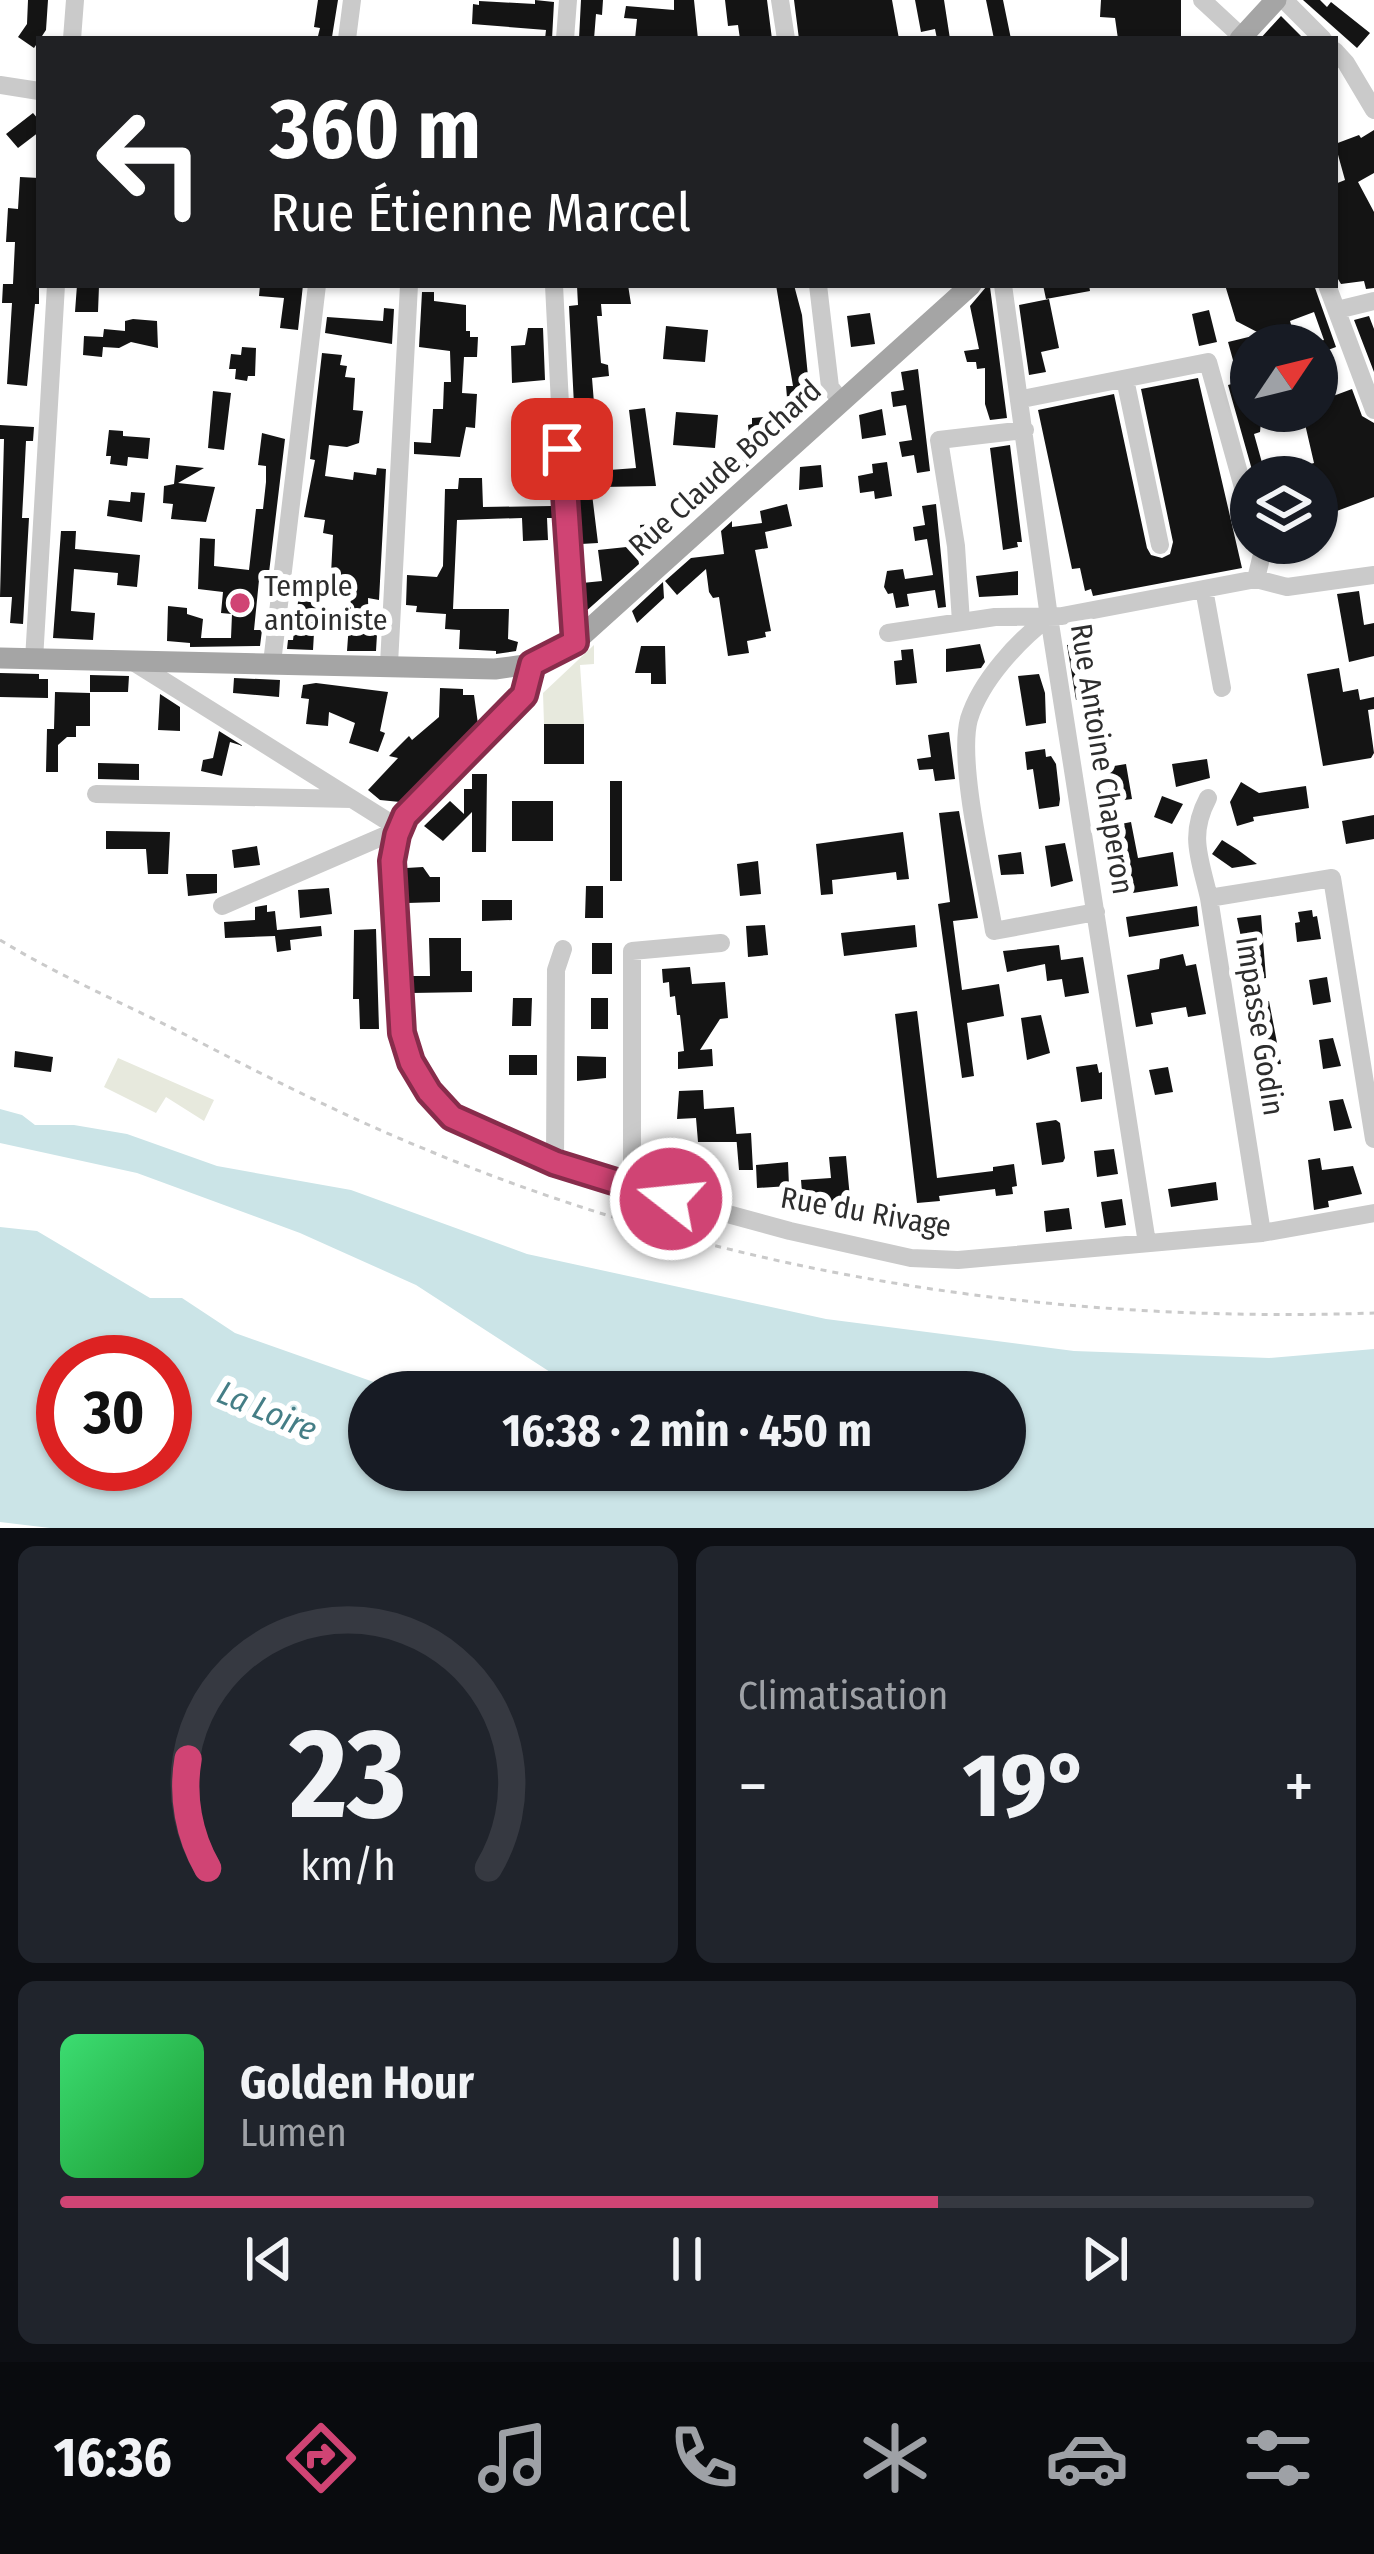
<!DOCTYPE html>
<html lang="fr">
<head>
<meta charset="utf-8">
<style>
  body { margin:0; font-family:"Fira Sans Condensed",sans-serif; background:#20242c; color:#f1f3f6; height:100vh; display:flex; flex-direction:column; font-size:45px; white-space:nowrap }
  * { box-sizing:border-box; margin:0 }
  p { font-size:39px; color:#9ea1a6 }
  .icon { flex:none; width:66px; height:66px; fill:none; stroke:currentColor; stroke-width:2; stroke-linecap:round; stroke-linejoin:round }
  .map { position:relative; height:1528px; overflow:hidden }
  .sheet { display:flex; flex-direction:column; gap:18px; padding:18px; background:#0d0f14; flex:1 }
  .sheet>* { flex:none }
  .banner { position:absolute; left:36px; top:36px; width:1302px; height:252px; border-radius:0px; box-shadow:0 3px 9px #0004; background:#202124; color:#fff; overflow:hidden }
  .needle { width:78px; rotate:55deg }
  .fabs { position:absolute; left:1230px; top:324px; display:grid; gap:24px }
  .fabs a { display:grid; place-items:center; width:108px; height:108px; border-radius:50%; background:#171b24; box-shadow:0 3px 9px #0004; font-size:60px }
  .speed { position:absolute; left:36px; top:1335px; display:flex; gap:24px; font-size:60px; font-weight:700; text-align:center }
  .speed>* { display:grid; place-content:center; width:156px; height:156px; border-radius:50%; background:#171b24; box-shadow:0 3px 9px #0004; line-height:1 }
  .speed .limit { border:18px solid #d22; background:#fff; color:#111 }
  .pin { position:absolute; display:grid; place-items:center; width:102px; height:102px; color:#fff; margin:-51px; border-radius:24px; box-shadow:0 6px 18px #0006 }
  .me { position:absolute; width:132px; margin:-66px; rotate:286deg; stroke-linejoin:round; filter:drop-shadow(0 0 9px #0008) }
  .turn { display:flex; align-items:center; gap:42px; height:252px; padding:0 36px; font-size:54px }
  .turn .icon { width:156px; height:156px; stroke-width:2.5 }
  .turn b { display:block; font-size:84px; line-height:102px }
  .big { font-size:90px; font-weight:700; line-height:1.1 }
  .sheet .widget { flex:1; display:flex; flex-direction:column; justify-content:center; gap:18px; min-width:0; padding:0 42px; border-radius:18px; background:#20242c }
  .sheet .dial { align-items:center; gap:0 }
  .dial svg { height:312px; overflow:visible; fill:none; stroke:#363941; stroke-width:7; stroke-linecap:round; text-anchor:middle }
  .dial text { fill:#f1f3f6; stroke:none }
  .song { display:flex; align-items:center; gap:36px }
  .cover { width:144px; height:144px; border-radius:18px; background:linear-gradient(135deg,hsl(140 70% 55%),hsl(130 70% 35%)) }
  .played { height:12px; border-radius:6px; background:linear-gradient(90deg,#d04474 70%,#363941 70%) }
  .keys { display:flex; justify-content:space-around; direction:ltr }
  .heat { display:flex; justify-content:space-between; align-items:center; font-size:66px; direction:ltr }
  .sheet .tiles { flex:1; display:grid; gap:18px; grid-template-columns:1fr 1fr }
  .widget:last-child { grid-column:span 2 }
  .trip { position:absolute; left:348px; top:1371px; width:678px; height:120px; border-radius:60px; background:#171b24; box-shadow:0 3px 9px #0004; font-weight:700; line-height:120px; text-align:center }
  .tab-bar { display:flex; height:192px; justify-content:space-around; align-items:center; background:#090b0e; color:#9ea1a6 }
  .tab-bar .icon { width:84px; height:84px }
  .tab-bar .selected { color:#d04474 }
  .tab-bar b { font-size:54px; color:#f1f3f6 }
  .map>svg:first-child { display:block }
  .green { fill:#e7e9dd }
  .water { fill:#cbe4e7; fill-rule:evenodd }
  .building { fill:#141414 }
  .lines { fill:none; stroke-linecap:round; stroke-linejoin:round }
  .path { stroke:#cacaca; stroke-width:3; stroke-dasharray:6 6; stroke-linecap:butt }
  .minor { stroke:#cacaca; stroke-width:18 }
  .major { stroke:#a5a5a5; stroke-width:21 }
  .route-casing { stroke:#872c4b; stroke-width:30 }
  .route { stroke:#d04474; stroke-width:21 }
  .poi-dot { fill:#d04474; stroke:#fff; stroke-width:4.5 }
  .labels { text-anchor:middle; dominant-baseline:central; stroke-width:12; stroke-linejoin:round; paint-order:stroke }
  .street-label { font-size:30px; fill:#2d2d2d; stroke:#fff }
  .poi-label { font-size:30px; fill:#2d2d2d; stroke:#fff; text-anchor:start }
  .water-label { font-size:33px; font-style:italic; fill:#457e86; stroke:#fff }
</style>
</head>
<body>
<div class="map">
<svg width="1374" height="1528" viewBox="0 0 1374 1528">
  <rect width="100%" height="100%" fill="#fff"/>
  <path class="green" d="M594,645V664L580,665L584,724H544L543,693Z
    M118,1058L214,1100L204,1121L166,1097L156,1113L104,1087Z"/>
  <path class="water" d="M0,1109L22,1115L35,1125H74L127,1134L217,1166L351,1190L527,1254L826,1319L1074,1351L1269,1358L1374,1349V1528H50L0,1522V1227L37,1231L150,1298H182L235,1333L402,1392H369V1470H1005V1392H581L416,1285L300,1233L137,1173L0,1143ZM63,1362H165V1464H63Z"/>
  <path class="building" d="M28,0H48L46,30L34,48L18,37L27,24Z
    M318,0H338L332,37L318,36L320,28L314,27Z
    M535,0L554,2L552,39H545L546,30L472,24L473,4L479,5V1L535,4Z
    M581,0H603L602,15L596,14L594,39H579Z
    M674,0H694L698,39H635L637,19L624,18L626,6L674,10Z
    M725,0H767L772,39H740L738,25L728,26Z
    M794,0H892L899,39H799Z
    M915,0H944L950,39H937L935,29L921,32Z
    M986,0H1003L1011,39H994Z
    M1101,0H1181V39H1118L1115,18L1100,17Z
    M1303,0H1320L1327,7L1331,2L1370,33L1357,48Z
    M1281,16L1304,39H1260Z
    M33,113L39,120V132L18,148L6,134Z
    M1374,130V173L1358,182L1374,212V288L1366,289L1364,281L1341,284L1335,274V184L1345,180L1335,144L1359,135L1361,138Z
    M20,177L39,178V304H35L27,386L7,384L12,303H2L3,284H13L15,242H6L8,208L18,209Z
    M77,285L99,286L98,312H75Z
    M260,285H303L298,330L280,328L284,298L259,296Z
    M628,285L631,304H601L602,316H597L601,363L608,365L609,376L592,378L597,441L596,471L636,468L629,410L645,408L656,486L602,487L603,493L592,494L598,543L581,544L569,306L578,305L577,286Z
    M776,285H794L802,315L811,407L788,409L786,386H793Z
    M1043,285H1089L1090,291L1046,299Z
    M1225,285H1314L1336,347L1317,354V342L1324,340L1314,312L1290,321L1297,345H1251V411H1257L1261,422L1260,432L1254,434L1266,477H1254L1228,385L1239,382L1228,342L1261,334L1236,321Z
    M986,287H990L1007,418L990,420L985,404V368L977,369L976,362H967L964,351L979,349L970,306Z
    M422,292H434V301L466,305V331H470V337H478L477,357H464L462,393L477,394L475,428L466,427L460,457L414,454V442L431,443L433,409H443L444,382H451L450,351L419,347Z
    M1049,299L1059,348L1041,352L1046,372L1029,375L1019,305Z
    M384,308L394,309L392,344L325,333L327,317L383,321Z
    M1209,310L1217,342L1199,346L1192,314Z
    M870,313L875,344L851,347L847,316Z
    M1369,316L1374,329V372L1354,320Z
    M133,319L157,321L158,348L131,342L119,348L103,347L102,357L83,355L84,336L103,337L104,329L125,331V321Z
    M666,326L708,330L705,362L663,359Z
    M528,328H543L545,380L512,383L511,346L525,345Z
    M242,347L256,348L255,376H248L247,381L235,379L236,369H229L231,354L241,355Z
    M322,353L342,355L340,365L347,366L345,377L355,378L353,410L363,411L359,443L347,447L329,445L325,476L353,480L354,472L376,475L377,468L386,469L379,600L368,598L369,634H377L376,651H347L351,596L330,594L333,535L323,533L325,520L304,517L315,460L310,459Z
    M918,369L930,471L917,473L914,455L902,457L899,442L912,440L906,405L893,407L891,392L904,390L901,372Z
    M1198,378L1242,568L1093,596L1091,589L1085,591L1080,568L1072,569L1038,410L1114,394L1147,548L1151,555L1162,558L1170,554L1173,542L1141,389Z
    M1352,389L1362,416L1374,423V497L1329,514L1320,483L1317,484V477H1311L1307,465L1314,463L1302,411H1317V402Z
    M213,391L231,393L224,450L208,448Z
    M882,409L886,435L862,439L859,415Z
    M676,412L718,415L715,448L673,445Z
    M518,413H534L540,466H550V483L547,479L515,480Z
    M764,417L767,419L771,441L752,444L754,461L741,472L738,446L750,445L748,425L752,424V418Z
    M0,425L34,427L33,441H26L24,481L22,518H29L23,624L10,623L12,597H0L4,439H0Z
    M109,430L123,431V436L150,438L148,459L128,457L127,466L110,464L111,456H106Z
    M262,433L285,439L268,581L259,580L254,630H262L260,646L190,647V643L167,641L168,606L187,608V614L203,619L201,638H231L232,614L221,613L223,592L198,589L200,538L215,539L214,566L249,570L256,509H263L266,482V466L258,465Z
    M1010,445L1022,542H1017L1018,547L1003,550L990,448Z
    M887,462L892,496L875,499L874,491L860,493L858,476L873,473L872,464Z
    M176,465L204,468L178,483L215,487L206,522L171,519L173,504L163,503L164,486L174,484Z
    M821,465L823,487L799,490L800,467Z
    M459,478H482L483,507L552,506V518H547L548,540L523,541L522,518L457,520L453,609H509L508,639L518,642L516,651L496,654V651L459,649L460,630L445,629L446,614L416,612L417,606L406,605L407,575L437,577L443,566L445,489H458Z
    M131,492L145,493L142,522L107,516L109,500L130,502Z
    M787,504L792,526L765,532L768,548L755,550L771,631L765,632L766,637L747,641L749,653L728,656L719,597L713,598L709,592L706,569L677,595L665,581L691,558L724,554L721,531L732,521V527L762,523L760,511Z
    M936,504L946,607L938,608L935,590L907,594L909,606L896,608L893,593L888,594L884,587L887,571L903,569L905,579L933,575L927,539L915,541L913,527L925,525L922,506Z
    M652,524V528L661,527L663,542L656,549L643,550L640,525Z
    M61,531H76L75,549L140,555L137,587L117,585L118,573L74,569L71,611L95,613L93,640L53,638Z
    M636,546L639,564L584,613L582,583L602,581L598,550Z
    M1018,571V595L979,597L976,576Z
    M301,579L317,581L313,650L287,649L288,640H293Z
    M663,582L664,598L637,623L632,611Z
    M1359,591L1364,625L1374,623V656L1349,662L1337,594Z
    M1085,643L1092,697L1076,700L1067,645Z
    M980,644L985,662L981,668L946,672V649Z
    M641,646H665L666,684H651V673H635Z
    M913,649L917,683L896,685L894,661L902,660L901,650Z
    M1339,668L1343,692L1358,689L1360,700L1374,697V709L1368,710L1374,753L1371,758L1323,766L1307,674Z
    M0,673L39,674V679H48V698L0,697Z
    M1039,674L1045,693L1046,723L1026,726L1018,676Z
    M90,675L129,676L128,692H90Z
    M234,678L280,680L279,697L233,693Z
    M316,683L388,692L380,731L385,733L378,752L349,743L355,723L329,712L328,726L306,724L309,699L301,698L303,685Z
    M440,688L463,689V695H474L478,724L400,802L380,800L368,790L398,758L389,756L409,736L412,740L439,717Z
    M55,692L90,693V726H76V737H67L58,745V772H46L47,729H54Z
    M160,694L180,707V731L158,730Z
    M544,724H584V764H544Z
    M219,731L243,746L230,742L222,776L201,771L203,760L213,758Z
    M949,732L955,779L935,781L933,769L919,770L917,759L931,757L928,735Z
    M1045,749L1046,757L1051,756L1056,764L1060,799L1059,806L1039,809L1033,769L1027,770L1025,752Z
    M1207,759L1210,778L1176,787L1172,764Z
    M98,763L139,764V780L98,779Z
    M1126,764L1132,799L1109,802L1108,767Z
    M472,774H487L486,852H472V812L443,841L424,826L450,801L464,814V789H472Z
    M610,781H622V881H610Z
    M1241,782L1259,793L1306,786L1309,808L1253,817L1254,821L1237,826L1230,802Z
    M1162,796L1183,804L1172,824L1154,817Z
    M512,801H553V841H512Z
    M959,811L978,918L953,921L962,990L999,984L1004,1016L967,1023L974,1076L962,1078L938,904L950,902L939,813Z
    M1374,815V839L1346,844L1342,821Z
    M1131,822L1138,858L1173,852L1178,886L1120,895L1111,826Z
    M106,831L170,832L168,874H148L146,849H106Z
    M903,832L909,879L897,880L896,872L832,880L833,894L821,895L816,844Z
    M1222,840L1238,850L1257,864L1232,868L1212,854Z
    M1065,843L1073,881L1051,887L1045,846Z
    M257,846L260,865L234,868L232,850Z
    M1021,852L1024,874L1001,875L998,855Z
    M758,861L761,894L740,896L737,864Z
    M423,867L430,877H440V902L407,903L406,868Z
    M186,874H217V893L188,896Z
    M586,886H603V918H585Z
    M329,888L332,914L300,918L298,890Z
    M482,900H512V920L482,921Z
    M267,905V912L275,911L277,930L321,926L322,936L290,940L291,950L277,952L275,936L225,938L224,922L255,920V907Z
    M1197,906L1199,926L1129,937L1126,917Z
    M1312,910L1313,917L1317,916L1321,939L1297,942L1295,923L1300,922L1298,912Z
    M1261,915L1266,978L1246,981L1243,967L1247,966L1237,918Z
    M765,925L768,955L748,957L746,926Z
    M915,925L917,947L844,956L841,933Z
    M376,929L379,1029H360L359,999H353L354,930Z
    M429,938H461V971H472V992L411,993L410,976H430Z
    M592,943H612V974H592Z
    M1059,945L1061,960L1083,957L1089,993L1065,997L1062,979L1047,981L1045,964L1007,972L1003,951Z
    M1183,954L1186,966L1196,964L1206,1014L1188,1017L1186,1007L1151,1013L1153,1024L1136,1027L1127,975L1159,969L1160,959Z
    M690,967L692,984L725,982L728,1018L720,1019L700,1050L712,1049L713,1066L678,1069V1052L684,1051L680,1015H677L675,996L670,997L669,982L663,983L662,969Z
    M1327,977L1331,1002L1313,1005L1309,980Z
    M513,998H532L531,1026H512Z
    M591,998H608V1029H591Z
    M1269,1001L1281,1064L1260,1066L1251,1004Z
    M917,1011L937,1178L993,1171V1167L1014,1164L1017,1186L1012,1187L1013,1194L996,1196L995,1189L939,1196L940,1201L917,1203L895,1014Z
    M1041,1015L1050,1053L1027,1060L1021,1018Z
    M1333,1038L1341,1066L1323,1069L1319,1040Z
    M15,1051L53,1057L51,1072L14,1067Z
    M509,1055H537V1075H509Z
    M577,1056L606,1057V1078L577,1081Z
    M1097,1064L1099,1073L1102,1072V1099L1081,1102L1076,1067Z
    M1168,1067L1173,1092L1155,1095L1149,1070Z
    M703,1090L704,1109L734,1107L737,1142H698L696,1118L677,1119L679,1091Z
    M1343,1099L1352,1128L1334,1131L1329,1101Z
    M1056,1120L1060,1123L1065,1158L1063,1162L1042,1165L1036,1123Z
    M751,1133L753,1170H739L736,1134Z
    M1114,1149L1118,1174L1097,1177L1094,1151Z
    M846,1156L852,1219L838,1221V1216L830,1217L829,1203L803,1205L801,1180L831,1178L829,1157Z
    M1320,1158L1322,1170L1353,1166L1362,1194L1328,1201L1329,1207L1314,1210L1308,1160Z
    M788,1162L789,1186L757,1188L756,1165Z
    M1216,1182L1218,1200L1171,1207L1168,1189Z
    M1122,1199L1126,1225L1105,1228L1101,1202Z
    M1069,1208L1072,1229L1046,1232L1044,1211Z"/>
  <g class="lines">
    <path class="path" d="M0,940C59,976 125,1004 186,1035C267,1077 348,1118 432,1152C732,1276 1051,1324 1374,1313"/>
    <path class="minor" d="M780,0L786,39
      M1202,0L1242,37
      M1284,0L1323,39
      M72,39L75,0
      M347,39L352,0
      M565,39L568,0
      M1335,51L1346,63L1374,110
      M0,85L39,91
      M554,285L571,623L575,642
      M818,285L830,387L842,402
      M1003,285L1049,617L1147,1243
      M1327,285L1374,410
      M1337,310L1374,301
      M1125,379L1160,545
      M1022,399L1208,362L1251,516
      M1256,579L1262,554L1259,543
      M1204,589L1222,688
      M1049,617C1018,641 981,680 969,719C957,763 986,881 994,931L1096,912
      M961,622L956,546L939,440L1025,430
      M888,633L995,617L1062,616L1256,579L1287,587L1374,575
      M34,660L56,285
      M132,661L400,829
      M272,663L317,285
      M389,664L409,285
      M532,664L524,696L405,816L397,835L392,861L398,1002L411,1062L429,1092L452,1117L484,1135L632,1188L790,1231L911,1258L958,1260L1262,1233L1374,1213
      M96,794L352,799
      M1208,798C1188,836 1200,858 1209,898
      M222,906L400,829
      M555,1163L556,970L563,949
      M632,1188V951L721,943
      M1262,1233L1209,898L1332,878L1374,1139"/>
    <path class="major" d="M1240,39L1276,0
      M0,658L495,669L532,664L575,642L971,285"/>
  </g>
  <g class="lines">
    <g class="route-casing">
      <path id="route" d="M562,449L575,642L532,664L524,695L405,816L397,835L392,861L402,1033L411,1062L429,1092L452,1117L555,1163L671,1199"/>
    </g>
    <use href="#route" class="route"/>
  </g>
  <circle class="poi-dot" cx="240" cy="603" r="12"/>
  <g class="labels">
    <g class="street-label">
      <text transform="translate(725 468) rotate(-42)">Rue Claude Bochard</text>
      <text transform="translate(1102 759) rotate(81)">Rue Antoine Chaperon</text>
      <text transform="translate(1260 1026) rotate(81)">Impasse Godin</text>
      <text transform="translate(866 1212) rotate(10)">Rue du Rivage</text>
    </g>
    <g class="poi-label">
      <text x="264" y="586">Temple<tspan x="264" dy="34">antoiniste</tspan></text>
    </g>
    <g class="water-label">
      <text transform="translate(267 1411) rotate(23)">La Loire</text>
    </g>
  </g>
</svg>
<div class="fabs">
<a><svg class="needle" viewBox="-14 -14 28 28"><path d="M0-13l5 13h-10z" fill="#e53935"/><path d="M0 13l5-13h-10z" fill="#9ea1a6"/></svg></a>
<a><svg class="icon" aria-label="layers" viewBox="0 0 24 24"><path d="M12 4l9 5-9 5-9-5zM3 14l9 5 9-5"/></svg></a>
</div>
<div class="speed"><div class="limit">30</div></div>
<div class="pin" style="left:562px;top:449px;background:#d93025"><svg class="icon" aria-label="arrive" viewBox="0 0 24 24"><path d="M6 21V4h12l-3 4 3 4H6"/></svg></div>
<svg class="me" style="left:671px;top:1199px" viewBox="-20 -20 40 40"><circle r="17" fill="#d04474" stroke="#fff" stroke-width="3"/><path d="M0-11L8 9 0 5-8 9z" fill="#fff"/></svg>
<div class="trip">16:38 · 2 min · 450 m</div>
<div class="banner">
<div class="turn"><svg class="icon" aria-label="left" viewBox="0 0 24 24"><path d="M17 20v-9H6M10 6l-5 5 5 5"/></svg><div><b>360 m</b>Rue Étienne Marcel</div></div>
</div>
</div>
<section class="sheet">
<div class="tiles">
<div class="widget dial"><svg viewBox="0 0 100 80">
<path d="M14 69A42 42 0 1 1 86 69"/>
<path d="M14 69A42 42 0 0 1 9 41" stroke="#d04474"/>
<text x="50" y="56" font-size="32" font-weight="700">23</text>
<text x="50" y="72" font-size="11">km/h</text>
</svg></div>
<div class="widget"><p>Climatisation</p>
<div class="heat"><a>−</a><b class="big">19°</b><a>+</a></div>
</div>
<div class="widget">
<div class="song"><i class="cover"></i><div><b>Golden Hour</b><p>Lumen</p></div></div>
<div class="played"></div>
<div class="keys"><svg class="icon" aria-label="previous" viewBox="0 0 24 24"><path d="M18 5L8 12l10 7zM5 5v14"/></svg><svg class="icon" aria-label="pause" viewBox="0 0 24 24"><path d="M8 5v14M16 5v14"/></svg><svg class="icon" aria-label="next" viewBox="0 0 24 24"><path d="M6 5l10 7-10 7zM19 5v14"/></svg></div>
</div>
</div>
</section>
<nav class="tab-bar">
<b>16:36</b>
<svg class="icon selected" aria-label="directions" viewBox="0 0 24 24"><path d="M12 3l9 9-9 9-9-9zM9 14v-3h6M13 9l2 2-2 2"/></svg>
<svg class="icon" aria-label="music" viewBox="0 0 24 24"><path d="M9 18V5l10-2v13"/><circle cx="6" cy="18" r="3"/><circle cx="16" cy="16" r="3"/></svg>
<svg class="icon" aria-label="phone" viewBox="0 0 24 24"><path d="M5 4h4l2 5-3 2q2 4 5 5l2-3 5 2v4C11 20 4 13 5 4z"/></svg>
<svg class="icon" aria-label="climate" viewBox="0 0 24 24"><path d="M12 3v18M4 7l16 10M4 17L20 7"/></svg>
<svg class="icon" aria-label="car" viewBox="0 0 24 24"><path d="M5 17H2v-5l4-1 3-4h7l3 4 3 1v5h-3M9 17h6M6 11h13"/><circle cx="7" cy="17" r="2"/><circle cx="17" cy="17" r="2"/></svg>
<svg class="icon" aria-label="filters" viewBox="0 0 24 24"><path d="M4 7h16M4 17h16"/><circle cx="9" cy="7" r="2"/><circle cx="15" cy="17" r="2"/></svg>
</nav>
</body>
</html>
